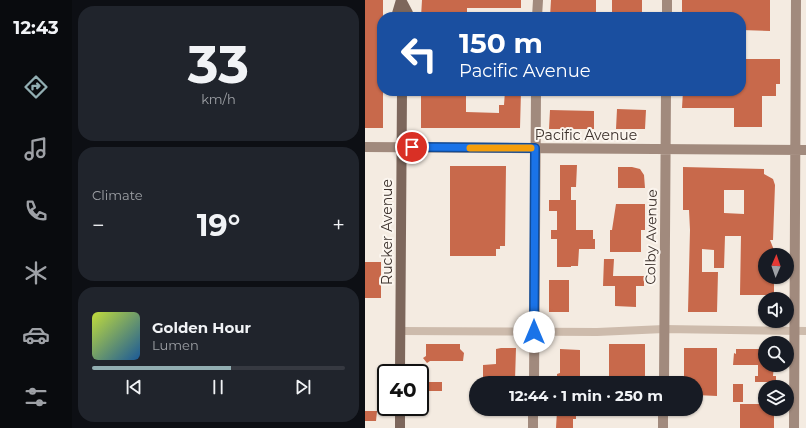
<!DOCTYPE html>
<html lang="en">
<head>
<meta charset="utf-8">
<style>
  body { margin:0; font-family:Montserrat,sans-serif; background:#20242c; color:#f1f3f6; height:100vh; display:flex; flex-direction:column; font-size:15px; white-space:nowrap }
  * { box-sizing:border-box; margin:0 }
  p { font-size:13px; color:#9ea1a6 }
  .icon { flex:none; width:22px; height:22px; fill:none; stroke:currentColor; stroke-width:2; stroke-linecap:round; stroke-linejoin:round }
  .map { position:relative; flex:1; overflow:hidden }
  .sheet { display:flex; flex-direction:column; gap:6px; padding:6px; background:#0d0f14; width:293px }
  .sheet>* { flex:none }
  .top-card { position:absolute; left:12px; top:12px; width:369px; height:84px; border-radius:16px; box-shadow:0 1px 3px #0004; background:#1a4fa0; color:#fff; overflow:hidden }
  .needle { width:26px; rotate:2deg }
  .fabs { position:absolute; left:393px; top:248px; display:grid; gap:8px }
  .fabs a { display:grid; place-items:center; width:36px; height:36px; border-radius:50%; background:#171b24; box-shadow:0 1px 3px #0004; font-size:20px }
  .speed { position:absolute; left:12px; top:364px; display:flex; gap:8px; font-size:20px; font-weight:700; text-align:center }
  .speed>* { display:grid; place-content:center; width:52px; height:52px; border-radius:50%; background:#171b24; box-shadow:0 1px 3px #0004; line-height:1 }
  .speed .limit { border:2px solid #111; border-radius:6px; background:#fff; color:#111 }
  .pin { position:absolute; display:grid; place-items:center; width:34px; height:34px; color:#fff; margin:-17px; border:2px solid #fff; border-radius:50%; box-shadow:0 1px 4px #0007 }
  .me { position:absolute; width:44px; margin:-22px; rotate:0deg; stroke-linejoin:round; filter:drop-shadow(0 0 3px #0008) }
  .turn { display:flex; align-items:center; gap:14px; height:84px; padding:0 16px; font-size:18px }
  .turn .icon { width:52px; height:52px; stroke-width:2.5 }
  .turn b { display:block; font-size:28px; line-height:34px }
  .big { font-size:30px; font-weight:700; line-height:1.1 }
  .sheet .tile { flex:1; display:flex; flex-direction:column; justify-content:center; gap:6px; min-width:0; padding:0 14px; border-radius:16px; background:#20242c }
  .sheet .dial { align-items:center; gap:0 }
  .dial b { font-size:52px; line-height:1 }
  .song { display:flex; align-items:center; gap:12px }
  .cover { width:48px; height:48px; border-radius:6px; background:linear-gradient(135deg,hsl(70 70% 55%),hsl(210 70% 35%)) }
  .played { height:4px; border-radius:2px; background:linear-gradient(90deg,#92aeb2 55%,#363941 55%) }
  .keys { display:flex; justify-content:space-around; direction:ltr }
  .heat { display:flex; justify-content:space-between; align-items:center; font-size:22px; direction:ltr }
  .trip { position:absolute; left:104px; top:376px; width:234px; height:40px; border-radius:20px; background:#171b24; box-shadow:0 1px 3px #0004; font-weight:700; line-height:40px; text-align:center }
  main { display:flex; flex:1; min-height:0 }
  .tabs { display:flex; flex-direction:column; width:72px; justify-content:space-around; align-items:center; background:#090b0e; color:#9ea1a6 }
  .tabs .icon { width:28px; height:28px }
  .tabs .active { color:#92aeb2 }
  .tabs b { font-size:18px; color:#f1f3f6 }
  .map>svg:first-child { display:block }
  .building { fill:#c8694b; fill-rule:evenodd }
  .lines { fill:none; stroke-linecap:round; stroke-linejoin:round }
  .street { stroke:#cdbbac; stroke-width:8 }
  .secondary { stroke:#a18a7d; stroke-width:10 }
  .primary { stroke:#7d675c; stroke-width:10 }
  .route-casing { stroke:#114b97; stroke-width:10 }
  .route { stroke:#1a73e8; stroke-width:7 }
  .slow { stroke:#f59e0b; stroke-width:7 }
  .labels { text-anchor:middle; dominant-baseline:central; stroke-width:4; stroke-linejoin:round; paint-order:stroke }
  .street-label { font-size:14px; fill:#3b302b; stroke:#fbf5ee }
</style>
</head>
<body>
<main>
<nav class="tabs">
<b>12:43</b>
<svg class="icon active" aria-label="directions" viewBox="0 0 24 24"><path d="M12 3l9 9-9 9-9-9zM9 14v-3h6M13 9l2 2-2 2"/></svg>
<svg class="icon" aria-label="music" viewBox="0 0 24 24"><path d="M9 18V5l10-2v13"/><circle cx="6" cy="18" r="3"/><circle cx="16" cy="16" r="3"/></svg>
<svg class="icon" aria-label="phone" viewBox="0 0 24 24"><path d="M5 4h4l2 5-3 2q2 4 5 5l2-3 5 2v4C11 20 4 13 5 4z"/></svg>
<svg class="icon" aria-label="climate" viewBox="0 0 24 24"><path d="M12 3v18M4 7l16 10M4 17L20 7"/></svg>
<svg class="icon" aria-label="car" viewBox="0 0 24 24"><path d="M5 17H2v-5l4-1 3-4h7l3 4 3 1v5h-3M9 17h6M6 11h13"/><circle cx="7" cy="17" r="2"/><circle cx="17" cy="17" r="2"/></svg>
<svg class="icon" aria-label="filters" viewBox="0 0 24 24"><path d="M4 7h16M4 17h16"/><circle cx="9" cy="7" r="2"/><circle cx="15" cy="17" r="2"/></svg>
</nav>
<section class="sheet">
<div class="tile dial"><b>33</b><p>km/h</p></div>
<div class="tile"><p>Climate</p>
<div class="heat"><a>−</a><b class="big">19°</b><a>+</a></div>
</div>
<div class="tile">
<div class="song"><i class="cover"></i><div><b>Golden Hour</b><p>Lumen</p></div></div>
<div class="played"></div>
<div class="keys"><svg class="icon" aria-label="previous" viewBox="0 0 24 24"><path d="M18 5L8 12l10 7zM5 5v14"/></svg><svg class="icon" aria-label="pause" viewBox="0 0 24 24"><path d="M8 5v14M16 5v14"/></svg><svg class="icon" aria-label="next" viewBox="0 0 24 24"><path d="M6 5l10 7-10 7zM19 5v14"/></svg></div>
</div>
</section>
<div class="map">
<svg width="441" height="428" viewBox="0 0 441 428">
  <rect width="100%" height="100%" fill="#f4ebe1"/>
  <path class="building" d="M0,0H18V128H0Z
    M57,0H156V8H102V17H56Z
    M186,0H231V17H185Z
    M247,0H277V17H247Z
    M317,0H405V31L376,30V17H317Z
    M376,59H415V84H411V96H397V127H369V108H317L318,91H376Z
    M56,91L101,92V112L134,113V105H139L140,91H156L155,128H56Z
    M252,109L281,110L280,129H251Z
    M185,110L229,111V129H184Z
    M195,165H212L211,187H206V200H211V230H228V239H230V249H214L213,266H206V267H192V239H186V230H192V211H184V200H195Z
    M85,166H141L140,246H135V249H131V256H85Z
    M253,167H267L275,169L279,175L280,188H253Z
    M318,167L399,169V174L408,179L410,185L408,240H405L411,255H400V277H409V295H375L376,236H360L359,268H349V250L337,249V272H353L352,312H323L325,230L324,210H318ZM359,190H379V214L359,213Z
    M251,204H280V230H276V252H245V230H247Z
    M239,259H249L248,276H279V286H271V307L250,306V286H238Z
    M0,262H16V298H0Z
    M184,280H204V312H184Z
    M61,344H95V349L99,353L98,361H65L62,363L58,358L61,356Z
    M244,344H280V382H244Z
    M136,348H151L150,380H118V365L131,364V349Z
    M319,348H352V396L331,395V383H322V379H319Z
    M195,349L215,350V383L192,382V374L195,373Z
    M371,349H400V365H409L408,376H411V382H390V376H393V365H368L369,353L371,354Z
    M58,382H77V391H58Z
    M368,384H378V402H368Z
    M375,404H400V409H409V428H375Z
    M0,411H12L11,421H0Z
    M192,411L211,413V419H208V428H191Z"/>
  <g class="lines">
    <path class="street" d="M36,331L232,332L299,329L441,331"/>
    <path class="secondary" d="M172,17L173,0
      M302,17V0
      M0,147L441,150
      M169,383L171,91
      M299,383L301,91
      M298,409V428
      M168,428V409
      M429,428L431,0"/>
    <path class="primary" d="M36,0L43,13V17
      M31,17L36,0
      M35,373L37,91
      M35,428V407"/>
  </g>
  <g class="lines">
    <g class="route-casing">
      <path id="route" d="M47,147L170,148L169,332"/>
    </g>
    <use href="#route" class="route"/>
    <path class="slow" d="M105,148H166"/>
  </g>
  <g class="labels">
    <g class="street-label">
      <text x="221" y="135">Pacific Avenue</text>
      <text transform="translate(22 232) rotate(-90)">Rucker Avenue</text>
      <text transform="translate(286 237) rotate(-89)">Colby Avenue</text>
    </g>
  </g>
</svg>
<div class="fabs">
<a><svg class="needle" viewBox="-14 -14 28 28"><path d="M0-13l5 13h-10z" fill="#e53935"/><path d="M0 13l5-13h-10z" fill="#9ea1a6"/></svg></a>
<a><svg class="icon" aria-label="sound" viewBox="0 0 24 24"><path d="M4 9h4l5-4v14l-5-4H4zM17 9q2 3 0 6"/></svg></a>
<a><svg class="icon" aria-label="search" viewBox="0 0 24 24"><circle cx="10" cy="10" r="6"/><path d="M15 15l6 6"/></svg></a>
<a><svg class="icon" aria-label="layers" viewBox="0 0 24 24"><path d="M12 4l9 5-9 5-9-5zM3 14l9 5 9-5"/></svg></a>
</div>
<div class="speed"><div class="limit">40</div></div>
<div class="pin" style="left:47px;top:147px;background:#d93025"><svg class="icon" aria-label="arrive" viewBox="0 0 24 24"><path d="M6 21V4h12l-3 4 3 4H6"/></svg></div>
<svg class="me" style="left:169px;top:332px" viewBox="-20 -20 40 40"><circle r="19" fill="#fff"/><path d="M0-13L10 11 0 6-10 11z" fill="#1a73e8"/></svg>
<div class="trip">12:44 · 1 min · 250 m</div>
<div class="top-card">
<div class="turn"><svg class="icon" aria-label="left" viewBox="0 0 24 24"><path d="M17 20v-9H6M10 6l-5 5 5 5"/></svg><div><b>150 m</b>Pacific Avenue</div></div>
</div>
</div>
</main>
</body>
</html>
